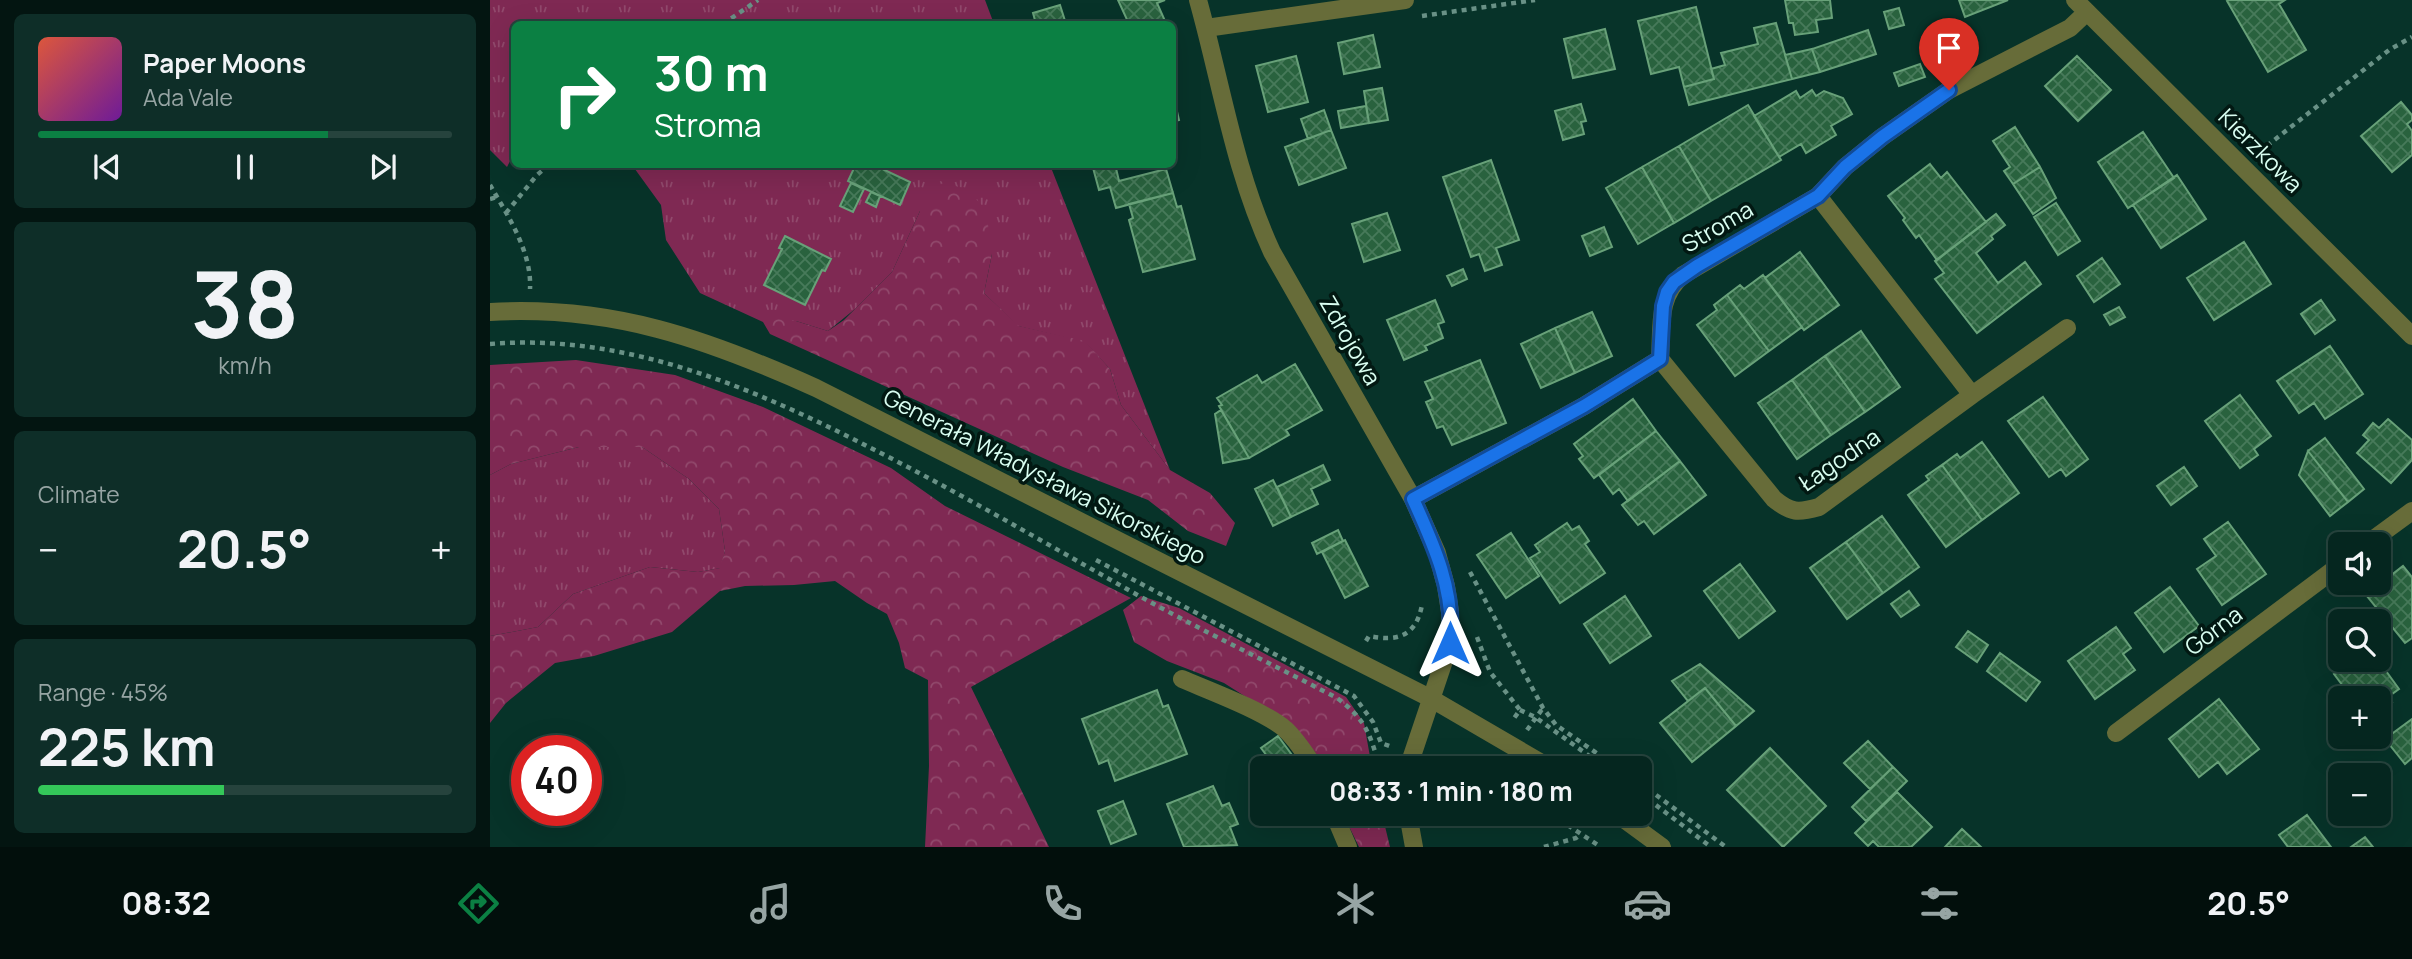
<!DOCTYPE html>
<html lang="en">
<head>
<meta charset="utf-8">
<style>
  body { margin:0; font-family:Manrope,sans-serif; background:#0e2e28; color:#f1f3f6; height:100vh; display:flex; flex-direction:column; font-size:26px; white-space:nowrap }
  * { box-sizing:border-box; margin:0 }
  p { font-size:23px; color:#97a5a4 }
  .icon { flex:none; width:38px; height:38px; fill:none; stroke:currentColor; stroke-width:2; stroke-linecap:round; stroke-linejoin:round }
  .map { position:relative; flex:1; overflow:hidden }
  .details { display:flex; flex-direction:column; gap:14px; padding:14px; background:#031511; width:490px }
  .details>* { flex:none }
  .banner { position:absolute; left:21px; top:21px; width:665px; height:147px; border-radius:10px; box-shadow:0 7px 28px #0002,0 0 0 2px #26433d; background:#0b8043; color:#fff; overflow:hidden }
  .controls { position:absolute; left:1838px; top:532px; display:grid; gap:14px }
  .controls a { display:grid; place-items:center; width:63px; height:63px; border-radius:10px; background:#05261f; box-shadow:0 7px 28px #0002,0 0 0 2px #26433d; font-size:35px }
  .speed { position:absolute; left:21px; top:735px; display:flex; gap:14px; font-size:35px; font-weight:700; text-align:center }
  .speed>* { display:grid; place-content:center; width:91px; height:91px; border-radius:50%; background:#05261f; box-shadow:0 7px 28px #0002,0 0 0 2px #26433d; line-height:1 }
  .speed .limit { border:10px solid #d22; background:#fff; color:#111 }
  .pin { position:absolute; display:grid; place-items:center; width:60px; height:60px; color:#fff; margin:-72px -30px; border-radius:50% 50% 50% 0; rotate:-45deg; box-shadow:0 0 7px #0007 }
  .pin .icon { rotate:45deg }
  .me { position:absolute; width:77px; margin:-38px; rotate:0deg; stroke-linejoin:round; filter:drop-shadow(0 0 5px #0008) }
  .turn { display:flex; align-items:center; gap:24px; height:147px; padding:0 28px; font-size:32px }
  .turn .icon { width:91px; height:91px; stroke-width:2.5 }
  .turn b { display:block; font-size:49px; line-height:60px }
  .big { font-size:52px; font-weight:700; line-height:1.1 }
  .details .widget { flex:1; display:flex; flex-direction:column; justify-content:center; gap:10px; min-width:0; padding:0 24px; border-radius:10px; background:#0e2e28 }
  .details .dial { align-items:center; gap:0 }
  .dial b { font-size:91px; line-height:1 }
  .song { display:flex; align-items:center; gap:21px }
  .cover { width:84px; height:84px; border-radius:10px; background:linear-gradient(135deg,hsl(10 70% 55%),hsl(280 70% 35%)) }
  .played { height:7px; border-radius:4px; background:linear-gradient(90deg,#0b8043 70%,#26433d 70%) }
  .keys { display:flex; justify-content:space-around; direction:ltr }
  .heat { display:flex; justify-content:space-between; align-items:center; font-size:38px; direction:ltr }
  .charge { height:10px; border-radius:5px; background:linear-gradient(90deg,#34c759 45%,#26433d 0) }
  .trip { position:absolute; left:760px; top:756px; width:402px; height:70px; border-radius:10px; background:#05261f; box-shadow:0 7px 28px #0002,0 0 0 2px #26433d; font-weight:700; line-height:70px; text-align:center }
  .tabs { display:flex; height:112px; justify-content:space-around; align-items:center; background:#020f0c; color:#97a5a4 }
  .tabs .icon { width:49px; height:49px }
  .tabs .current { color:#0b8043 }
  .tabs b { font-size:32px; color:#f1f3f6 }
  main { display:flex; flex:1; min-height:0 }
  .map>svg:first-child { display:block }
  .grass { fill:url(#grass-tufts) }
  .forest { fill:url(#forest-crowns) }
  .building { fill:url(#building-cross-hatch); stroke:#68a179; stroke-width:2 }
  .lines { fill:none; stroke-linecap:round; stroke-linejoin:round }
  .path { stroke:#699186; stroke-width:4.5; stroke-dasharray:5 5; stroke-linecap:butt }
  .minor { stroke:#676c39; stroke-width:18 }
  .route-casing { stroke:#114b97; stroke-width:18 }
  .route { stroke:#1a73e8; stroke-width:12 }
  .labels { text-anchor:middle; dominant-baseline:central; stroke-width:7; stroke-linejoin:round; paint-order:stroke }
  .street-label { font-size:23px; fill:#d9fef1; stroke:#021812 }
</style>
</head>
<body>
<main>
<section class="details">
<div class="widget">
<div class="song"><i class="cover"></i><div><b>Paper Moons</b><p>Ada Vale</p></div></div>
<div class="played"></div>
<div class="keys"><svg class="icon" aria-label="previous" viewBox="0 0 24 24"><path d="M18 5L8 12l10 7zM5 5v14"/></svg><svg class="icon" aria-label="pause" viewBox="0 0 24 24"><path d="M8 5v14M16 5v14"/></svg><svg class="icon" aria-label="next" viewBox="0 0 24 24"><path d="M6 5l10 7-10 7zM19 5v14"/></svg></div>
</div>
<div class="widget dial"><b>38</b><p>km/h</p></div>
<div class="widget"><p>Climate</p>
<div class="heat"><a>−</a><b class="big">20.5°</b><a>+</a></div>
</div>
<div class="widget"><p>Range · 45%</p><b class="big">225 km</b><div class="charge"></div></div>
</section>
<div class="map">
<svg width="1922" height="847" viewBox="0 0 1922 847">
  <defs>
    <pattern id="grass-tufts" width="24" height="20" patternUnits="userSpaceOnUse" patternTransform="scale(1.75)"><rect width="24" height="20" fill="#7f2953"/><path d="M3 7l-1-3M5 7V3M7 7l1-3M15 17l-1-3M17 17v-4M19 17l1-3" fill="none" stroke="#91496c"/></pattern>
    <pattern id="forest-crowns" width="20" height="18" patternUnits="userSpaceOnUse" patternTransform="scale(1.75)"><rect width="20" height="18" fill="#7f2953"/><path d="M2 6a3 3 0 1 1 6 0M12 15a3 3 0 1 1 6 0" fill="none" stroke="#91496c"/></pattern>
    <pattern id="building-cross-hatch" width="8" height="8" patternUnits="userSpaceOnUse" patternTransform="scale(1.75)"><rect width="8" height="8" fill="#29623e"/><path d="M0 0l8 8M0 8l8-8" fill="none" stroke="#477a5a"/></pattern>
  </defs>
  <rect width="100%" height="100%" fill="#073329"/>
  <path class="grass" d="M0,0H495L504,24H24V153L17,167L0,150Z
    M142,165H560L680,470L631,405L620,369L595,342L528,326L494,293L502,254L430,211L402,272L365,309L338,331L306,321L273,322L210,293L176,240L171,205Z
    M89,447H152L199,479L229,509L235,551L231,568L208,572L160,567L83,594L48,627L0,636V475L21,464Z"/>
  <path class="forest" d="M450,181L478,190L496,210L502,254L494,293L529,326L595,341L620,369L631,405L680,470L720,493L745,523L736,546L698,531L658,500L573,467L280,334L273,322L277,317L306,321L338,331L354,320L402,272L430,211Z
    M86,360L185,375L273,407L401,468L455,506L641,598L481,687L559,847H435L439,766L438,680L415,668L409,643L397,614L377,603L345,581L304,585L255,586L230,591L182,632L104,656L65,663L16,703L0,723V636L48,627L83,594L160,567L208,572L230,568L235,551L229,509L199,479L152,447H89L21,464L0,475V365Z
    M651,596L689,608L856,697L874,723L882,768H835L832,761L805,728L734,683L677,661L644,642L633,610Z
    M853,814H892L900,847H869Z"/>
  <path class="building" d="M628,0H675L667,3L675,21L667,24H639Z
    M1295,0H1340L1342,18L1326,20L1328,32L1305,35L1303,23H1299Z
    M1469,0H1518L1475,17Z
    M1739,0H1795L1789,4L1816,50L1778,72L1737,1Z
    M570,5L576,24H546L543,13Z
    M1206,7L1224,79L1194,87L1189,67L1161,74L1148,21Z
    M1409,8L1414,25L1399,29L1394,12Z
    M1286,23L1302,79L1199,105L1194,87L1224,79L1221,69L1235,65L1231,53L1268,44L1264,28Z
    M1115,29L1125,69L1083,78L1074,39Z
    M1378,30L1386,54L1330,72L1322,49Z
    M883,35L890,67L854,74L848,43Z
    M1322,49L1330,72L1302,79L1295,55Z
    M806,56L818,102L778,112L766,66Z
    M1587,56L1621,90L1588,121L1555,86Z
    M1430,64L1435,77L1409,86L1404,73Z
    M892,88L898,120L879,123L874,91Z
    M682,90L689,120L682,122Z
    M1322,90L1326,96L1334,91L1353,98L1362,114L1341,126L1346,135L1316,153L1311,144L1289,157L1264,116L1306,91L1310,98Z
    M1911,102L1922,115V120L1917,124L1922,131V155L1902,172L1871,136Z
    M1091,104L1096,121L1091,122L1094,134L1073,140L1065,111Z
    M1258,105L1291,160L1221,201L1189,146Z
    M876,106L879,123L851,128L848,111Z
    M834,110L841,130L818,139L811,119Z
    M1525,127L1550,167L1523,184L1514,171L1520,167L1503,141Z
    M841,130L856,168L809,185L795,147Z
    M1653,132L1684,178L1638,208L1608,162Z
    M1189,146L1221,201L1184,223L1152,167Z
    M1001,160L1029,240L1006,248L1012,265L995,271L989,254L981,257L953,177Z
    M366,164H382L420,182L410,205L358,181Z
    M602,164H625L629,181L676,169L683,193L626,208L620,187L609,190Z
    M1440,164L1451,178L1457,172L1496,222L1447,260L1429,235L1426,238L1413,220L1415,218L1398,196Z
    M1152,167L1184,223L1148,244L1116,188Z
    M1550,167L1566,198L1543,214L1523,184Z
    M1687,175L1716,219L1671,248L1643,205Z
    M361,183L374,189L363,212L350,206Z
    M381,192L390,196L386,207L376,202Z
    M683,193L687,207L691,206L705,259L653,272L639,220L643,218L639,204Z
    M1566,203L1590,241L1568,255L1544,217Z
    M897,213L910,250L874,262L862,224Z
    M1506,214L1515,225L1501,236L1503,239L1486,253L1508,283L1535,262L1551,284L1487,333L1445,279L1454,273L1445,261Z
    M1114,227L1122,247L1100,256L1092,236Z
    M295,236L341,259L335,271L332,270L315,305L274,285L292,249L289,248Z
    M1754,242L1781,284L1724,320L1697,278Z
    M1310,252L1349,305L1314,330L1275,278Z
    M1612,258L1630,284L1604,302L1587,276Z
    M973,269L977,279L962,286L957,276Z
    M1273,275L1312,327L1279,351L1237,295L1250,285L1254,289Z
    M1237,295L1279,351L1245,376L1207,325L1227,310L1224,305Z
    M945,300L954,322L948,324L953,338L935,346L937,350L914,360L897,320Z
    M1831,300L1845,320L1825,334L1811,314Z
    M1629,307L1635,317L1620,325L1614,315Z
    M1102,312L1122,356L1085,373L1065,328Z
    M1065,328L1085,373L1051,388L1031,344Z
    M1371,331L1410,387L1375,412L1335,356Z
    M1840,346L1873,394L1835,419L1824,403L1809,413L1787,381Z
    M1335,356L1375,412L1341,435L1302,380Z
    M990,360L1016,423L962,445L953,426L947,428L936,402L943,399L935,382Z
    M805,364L832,410L796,430L799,435L759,458L729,406L732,405L727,398L767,375L772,383Z
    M1302,380L1341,435L1307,459L1268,403Z
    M1750,395L1781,436L1764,449L1768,455L1750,468L1715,421Z
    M1553,397L1598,459L1576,476L1571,469L1559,477L1518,421Z
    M1143,399L1166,431L1104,478L1089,459L1093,456L1084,444Z
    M731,410L759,458L733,463L725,414Z
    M1898,419L1922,440V460L1901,483L1867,453L1879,440L1873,435L1883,423L1889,428Z
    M1166,431L1190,461L1138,501L1129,489L1123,494L1109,475Z
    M1835,438L1874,489L1858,502L1818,451Z
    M1492,442L1529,493L1492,520L1452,465L1467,454L1470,458Z
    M1818,451L1858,502L1840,516L1809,475Z
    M1190,461L1216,495L1164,534L1154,521L1148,525L1132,505Z
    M833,465L840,480L821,489L828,504L801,517L787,487Z
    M1452,465L1492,520L1456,547L1418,495L1439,480L1436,476Z
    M1694,467L1707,486L1681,505L1667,486Z
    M783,480L801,517L783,526L765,489Z
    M1392,516L1429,567L1393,593L1356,542Z
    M1738,522L1776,574L1732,605L1707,569L1726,556L1714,539Z
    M1077,523L1082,530L1089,526L1099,541L1095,544L1115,573L1070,603L1040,558L1050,552L1045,545Z
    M848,530L853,541L827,554L822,543Z
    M1021,533L1049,576L1016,598L987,555Z
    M855,540L878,586L855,598L832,552Z
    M1356,542L1393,593L1357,619L1320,568Z
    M1250,564L1285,611L1249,638L1214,591Z
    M1913,566L1922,577V638L1915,643L1876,595Z
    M1680,587L1709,626L1674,652L1645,613Z
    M1419,591L1429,605L1411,617L1401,604Z
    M1135,596L1161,636L1120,663L1094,624Z
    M1626,627L1641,648L1633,654L1645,670L1605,699L1578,661Z
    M1478,631L1498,645L1487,662L1466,647Z
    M1510,653L1550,682L1536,701L1497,671Z
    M1865,660H1888L1909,689L1898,697L1902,702L1888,712V698H1862L1844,674Z
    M1210,664L1264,711L1246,726L1215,688L1198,701L1182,681Z
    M1215,688L1246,726L1202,762L1170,723Z
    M667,690L673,707L678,705L697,754L625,781L618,760L609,764L592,719Z
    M1729,699L1769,749L1737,774L1728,762L1709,777L1679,739Z
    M1922,719V758L1915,764L1895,739Z
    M788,736L805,759L793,768H786L771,748Z
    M1378,741L1403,767L1380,789L1354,763Z
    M1280,748L1336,806L1293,847L1237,790Z
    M1403,767L1417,781L1376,821L1362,807Z
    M723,786L732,806L739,803L748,824L740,827L747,845L694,847L677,804Z
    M1407,792L1442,827L1421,847H1389L1383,841L1378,846L1365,833Z
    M633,801L646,834L621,844L608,811Z
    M1817,815L1841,847H1798L1789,835Z
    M1472,829L1491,847H1455Z
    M1875,837L1883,847H1861Z"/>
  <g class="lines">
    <path class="path" d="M932,16L1045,0
      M233,24L268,0
      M1769,152L1899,50L1922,37
      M0,185C18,216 42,252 40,289
      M0,199L7,197
      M16,213L47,175L60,164
      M0,344C135,333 261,387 379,447C466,491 550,540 635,588C704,627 776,661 847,698C872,717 878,728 887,758L897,761
      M606,560L864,696L883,722L891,743L902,747
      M980,572L1053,708L1066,725L1128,768
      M987,637L1000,672L1030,710L1022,721
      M876,641L879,636C908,642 926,636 932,605
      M1030,710L1045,717L1116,768
      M1037,730L1053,708
      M887,758L889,768
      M944,761L995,763L999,758
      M1150,783L1236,847
      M1150,793L1221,847
      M1061,814L1111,847
      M1054,847L1086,838L1091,834"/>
    <path class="minor" d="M708,0C732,86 744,170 782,252L923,499L947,553L956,586L960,612V643L918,768
      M1585,0L1922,336
      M716,28L915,0
      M0,312C122,305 217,339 326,388L940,698L1060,768
      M1170,359L1284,499C1301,513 1308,513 1329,507L1482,395L1328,196
      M1170,359C1172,327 1167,296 1193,275L1328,196L1355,167L1392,137L1459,90L1580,28L1597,12
      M1482,395L1577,328
      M923,499L1094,406L1170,359
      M1877,544L1922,511
      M692,679C720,691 774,711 795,729C807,740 816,755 825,768
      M1626,733L1850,565
      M844,814L858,847
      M918,814L924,847
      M1127,814L1172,847"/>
  </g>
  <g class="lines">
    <g class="route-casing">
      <path id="route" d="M960,643C965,591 944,545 923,499L1094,406L1170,359L1173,306L1177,292L1184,282L1207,266L1328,196L1355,167L1392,137L1459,90"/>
    </g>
    <use href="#route" class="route"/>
  </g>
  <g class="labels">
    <g class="street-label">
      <text transform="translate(1771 150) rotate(45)">Kierzkowa</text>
      <text transform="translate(1227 226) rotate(-30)">Stroma</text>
      <text transform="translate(861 340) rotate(60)">Zdrojowa</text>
      <text transform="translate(1349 459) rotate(-34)">Łagodna</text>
      <text transform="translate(555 476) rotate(27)">Generała Władysława Sikorskiego</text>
      <text transform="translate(1723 630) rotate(-37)">Górna</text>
    </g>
  </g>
</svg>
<div class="controls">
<a><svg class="icon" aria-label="sound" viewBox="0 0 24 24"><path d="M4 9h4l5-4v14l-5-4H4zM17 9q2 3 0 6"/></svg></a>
<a><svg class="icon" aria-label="search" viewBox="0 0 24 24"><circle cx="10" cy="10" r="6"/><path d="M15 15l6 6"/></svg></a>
<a>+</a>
<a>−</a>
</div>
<div class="speed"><div class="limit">40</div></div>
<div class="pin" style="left:1459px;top:90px;background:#d93025"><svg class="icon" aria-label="arrive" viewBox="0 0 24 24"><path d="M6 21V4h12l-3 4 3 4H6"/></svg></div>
<svg class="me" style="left:960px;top:643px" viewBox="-20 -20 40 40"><path d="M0-17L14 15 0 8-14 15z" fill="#1a73e8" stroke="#fff" stroke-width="4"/></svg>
<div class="trip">08:33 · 1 min · 180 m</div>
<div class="banner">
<div class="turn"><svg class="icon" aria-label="right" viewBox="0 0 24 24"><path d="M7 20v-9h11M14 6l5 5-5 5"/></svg><div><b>30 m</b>Stroma</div></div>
</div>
</div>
</main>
<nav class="tabs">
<b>08:32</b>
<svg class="icon current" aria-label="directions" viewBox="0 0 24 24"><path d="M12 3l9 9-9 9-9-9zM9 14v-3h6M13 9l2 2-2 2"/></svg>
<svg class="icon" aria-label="music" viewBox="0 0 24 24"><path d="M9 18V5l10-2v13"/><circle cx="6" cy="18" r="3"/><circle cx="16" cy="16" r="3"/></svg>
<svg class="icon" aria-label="phone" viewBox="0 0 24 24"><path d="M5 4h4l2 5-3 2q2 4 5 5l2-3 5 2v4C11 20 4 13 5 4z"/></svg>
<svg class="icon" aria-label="climate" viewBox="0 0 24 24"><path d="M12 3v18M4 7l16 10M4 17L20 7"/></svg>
<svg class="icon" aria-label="car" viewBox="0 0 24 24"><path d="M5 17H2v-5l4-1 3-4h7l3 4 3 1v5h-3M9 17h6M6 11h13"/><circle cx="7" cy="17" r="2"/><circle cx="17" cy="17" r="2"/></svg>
<svg class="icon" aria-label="filters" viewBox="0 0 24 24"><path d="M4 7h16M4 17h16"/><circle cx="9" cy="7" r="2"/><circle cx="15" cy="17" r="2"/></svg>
<b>20.5°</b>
</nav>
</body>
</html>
